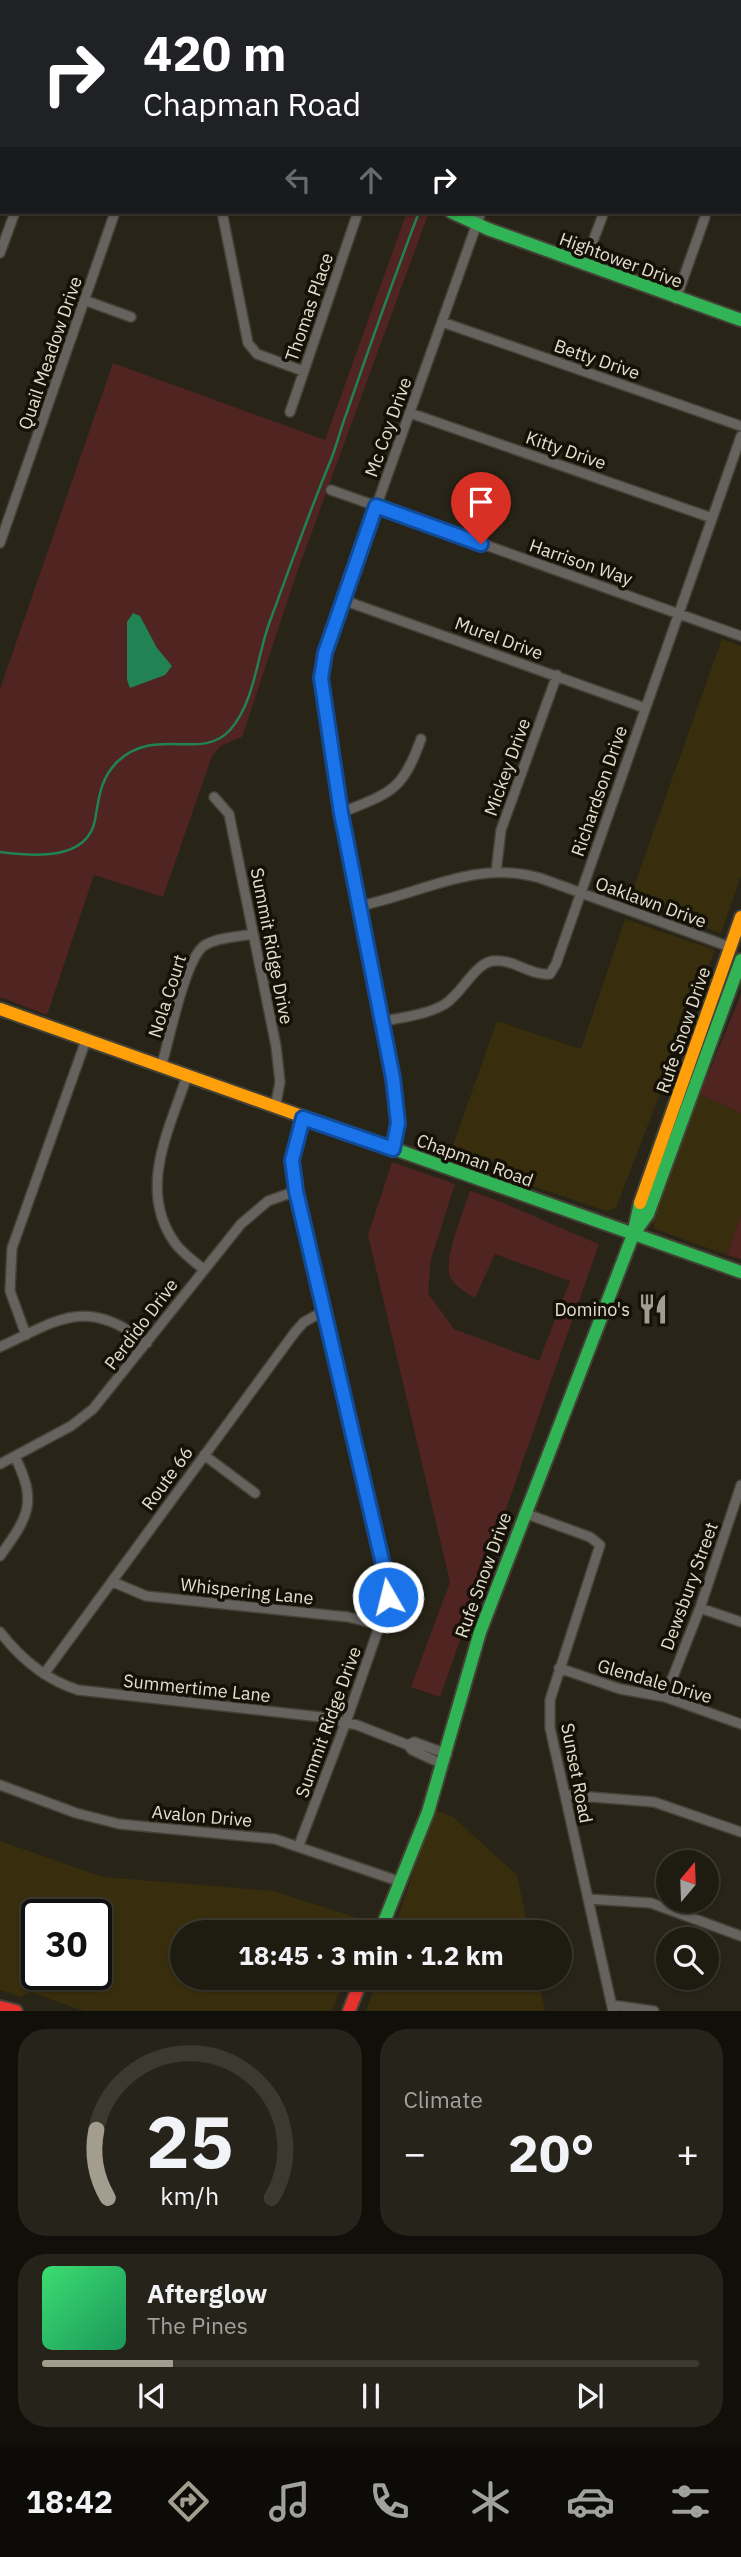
<!DOCTYPE html>
<html lang="en">
<head>
<meta charset="utf-8">
<style>
  body { margin:0; font-family:"IBM Plex Sans",sans-serif; background:#26241a; color:#f1f3f6; height:100vh; display:flex; flex-direction:column; font-size:26px; white-space:nowrap }
  * { box-sizing:border-box; margin:0 }
  p { font-size:23px; color:#a1a19f }
  .icon { flex:none; width:38px; height:38px; fill:none; stroke:currentColor; stroke-width:2; stroke-linecap:round; stroke-linejoin:round }
  .map { position:relative; height:2011px; overflow:hidden }
  .sheet { display:flex; flex-direction:column; gap:18px; padding:18px; background:#100f09; flex:1 }
  .sheet>* { flex:none }
  .guide { position:absolute; left:0px; top:0px; width:742px; height:214px; box-shadow:0 2px 5px #0004,0 0 0 2px #3c3931; background:#202124; color:#fff; overflow:hidden }
  .needle { width:46px; rotate:19deg }
  .fabs { position:absolute; left:656px; top:1850px; display:grid; gap:14px }
  .fabs a { display:grid; place-items:center; width:63px; height:63px; border-radius:50%; background:#1e1b11; box-shadow:0 2px 5px #0004,0 0 0 2px #3c3931; font-size:35px }
  .speed { position:absolute; left:21px; top:1899px; display:flex; gap:14px; font-size:35px; font-weight:700; text-align:center }
  .speed>* { display:grid; place-content:center; width:91px; height:91px; border-radius:50%; background:#1e1b11; box-shadow:0 2px 5px #0004,0 0 0 2px #3c3931; line-height:1 }
  .speed .limit { border:4px solid #111; border-radius:10px; background:#fff; color:#111 }
  .pin { position:absolute; display:grid; place-items:center; width:60px; height:60px; color:#fff; margin:-72px -30px; border-radius:50% 50% 50% 0; rotate:-45deg; box-shadow:0 0 7px #0007 }
  .pin .icon { rotate:45deg }
  .me { position:absolute; width:77px; margin:-38px; rotate:352deg; stroke-linejoin:round; filter:drop-shadow(0 0 5px #0008) }
  .turn { display:flex; align-items:center; gap:24px; height:147px; padding:0 28px; font-size:32px }
  .turn .icon { width:91px; height:91px; stroke-width:2.5 }
  .turn b { display:block; font-size:49px; line-height:60px }
  .lanes { display:flex; align-items:center; height:66px; padding:0 28px; background:#0003; justify-content:center; gap:35px; direction:ltr }
  .lanes .off { opacity:.35 }
  .big { font-size:52px; font-weight:800; line-height:1.1 }
  .sheet .card { flex:1; display:flex; flex-direction:column; justify-content:center; gap:10px; min-width:0; padding:0 24px; border-radius:28px; background:#26241a }
  .sheet .dial { align-items:center; gap:0 }
  .dial svg { height:182px; overflow:visible; fill:none; stroke:#3c3931; stroke-width:7; stroke-linecap:round; text-anchor:middle }
  .dial text { fill:#f1f3f6; stroke:none }
  .song { display:flex; align-items:center; gap:21px }
  .cover { width:84px; height:84px; border-radius:10px; background:linear-gradient(135deg,hsl(140 70% 55%),hsl(150 70% 35%)) }
  .played { height:7px; border-radius:4px; background:linear-gradient(90deg,#a29d8f 20%,#3c3931 20%) }
  .keys { display:flex; justify-content:space-around; direction:ltr }
  .heat { display:flex; justify-content:space-between; align-items:center; font-size:38px; direction:ltr }
  .sheet .tiles { flex:1; display:grid; gap:18px; grid-template-columns:1fr 1fr }
  .card:last-child { grid-column:span 2 }
  .trip { position:absolute; left:170px; top:1920px; width:402px; height:70px; border-radius:35px; background:#1e1b11; box-shadow:0 2px 5px #0004,0 0 0 2px #3c3931; font-weight:800; line-height:70px; text-align:center }
  .dock { display:flex; height:112px; justify-content:space-around; align-items:center; background:#0c0b07; color:#a1a19f }
  .dock .icon { width:49px; height:49px }
  .dock .selected { color:#a29d8f }
  .dock b { font-size:32px; color:#f1f3f6 }
  .map>svg:first-child { display:block }
  .built { fill:#382e0e; fill-rule:evenodd }
  .green { fill:#502421 }
  .water { fill:#218353 }
  .lines { fill:none; stroke-linecap:round; stroke-linejoin:round }
  .stream { stroke:#218353; stroke-width:2.5 }
  .street-casing { stroke:#444136; stroke-width:12 }
  .fast-casing { stroke:#444136; stroke-width:16 }
  .slow-casing { stroke:#444136; stroke-width:16 }
  .jam-casing { stroke:#444136; stroke-width:16 }
  .street { stroke:#66625e; stroke-width:9 }
  .fast { stroke:#30b455; stroke-width:12 }
  .slow { stroke:#ff9f0a; stroke-width:12 }
  .jam { stroke:#e5322d; stroke-width:12 }
  .route-casing { stroke:#114b97; stroke-width:18 }
  .route { stroke:#1a73e8; stroke-width:12 }
  .labels { text-anchor:middle; dominant-baseline:central; stroke-width:7; stroke-linejoin:round; paint-order:stroke }
  .street-label { font-size:18px; fill:#e4decf; stroke:#151107 }
  .poi-label { font-size:18px; fill:#e4decf; stroke:#151107; text-anchor:end }
</style>
</head>
<body>
<div class="map">
<svg width="741" height="2011" viewBox="0 0 741 2011">
  <rect width="100%" height="100%" fill="#282417"/>
  <path class="built" d="M722,639L741,646V876L721,933L629,900Z
    M625,919L715,950L616,1208L606,1211L533,1186L535,1177L452,1148L497,1021L581,1049Z
    M700,1094L741,1113V1215L727,1255L655,1229L652,1220Z
    M434,1810L452,1816L517,1875L529,1932H393Z
    M0,1841L103,1877L273,1891L367,1921L363,1932H182V1978H345L332,2011H84L30,1992L21,1997L0,1990ZM37,1914H96V1974H37Z
    M378,1978H538L545,2011H366Z"/>
  <path class="green" d="M407,212H429L295,578L242,737L221,746L212,756L163,897L94,875L47,1015L0,997V689L113,363L325,440Z
    M741,994V1113L700,1094Z
    M392,1162L455,1184L431,1259L428,1293L454,1329L539,1361L570,1281L495,1254L475,1298C467,1293 454,1286 450,1277C443,1258 464,1211 470,1191C514,1205 556,1227 599,1244L440,1697L411,1687L450,1582L368,1235Z
    M741,1215V1259L727,1255Z"/>
  <path class="water" d="M133,613L140,616L157,648L172,666L165,675L130,688L127,680V622Z"/>
  <g class="lines">
    <path class="stream" d="M472,2V0
      M485,2V0
      M0,852C31,856 87,862 95,820C99,798 100,779 117,762C155,725 201,762 230,730C255,702 257,655 270,621C289,570 307,518 328,467C336,449 340,430 347,412C370,345 394,278 419,212"/>
    <g class="street-casing">
      <path id="street" d="M143,0L148,2
        M574,0L579,2
        M21,2L22,0
        M412,2V0
        M563,2V0
        M740,32H741
        M0,42L2,40
        M740,125L741,126
        M222,212L248,343L257,354L303,371
        M0,253L15,212
        M584,265L604,212
        M676,299L705,217
        M84,300L131,317
        M442,322L741,426
        M290,412L358,212
        M410,413L712,518
        M331,490L741,636
        M0,543L115,212
        M343,600L645,708
        M214,797L229,814L276,1046L280,1082L275,1108
        M341,813C391,792 402,792 421,739
        M496,872L501,830L557,675
        M359,906C421,894 475,859 540,878L730,947
        M381,1022C402,1017 427,1015 445,1004C462,993 475,964 492,961C513,958 530,976 550,974L556,964L741,436
        M161,1067C169,1042 185,957 205,945C219,937 238,937 253,934
        M187,1076C169,1130 137,1190 175,1243C182,1253 194,1261 203,1269
        M393,1149L398,1123L397,1104L341,813L322,669L343,600L481,212
        M26,1335L10,1291L12,1248L86,1040
        M0,1347C62,1318 86,1297 147,1343
        M204,1455L255,1493
        M0,1464L71,1426L93,1409L241,1224L268,1201L296,1191
        M524,1513L590,1537L600,1545L550,1700V1728L613,2011
        M0,1556C28,1517 38,1503 15,1457
        M113,1582L146,1596L348,1617L380,1625
        M700,1608L741,1622
        M0,1632C21,1659 46,1680 78,1690L321,1717L357,1725L408,1745L412,1750L442,1764
        M559,1668L620,1689L665,1697L741,1724
        M44,1674L295,1332L304,1322L324,1311
        M665,1697L700,1608L741,1485
        M408,1745L414,1742L447,1754
        M0,1785L76,1813L119,1824L275,1839L401,1882
        M566,1795L654,1802L741,1832
        M299,1845L346,1722L386,1607L388,1586L296,1191L292,1160L303,1118
        M588,1899L651,1903L741,1936
        M612,2005L654,2011"/>
    </g>
    <g class="fast-casing">
      <path id="fast" d="M213,0V2
        M0,142L2,143
        M451,212L488,229L741,320
        M321,1123L741,1272
        M635,1232L648,1214L741,960
        M380,1932L428,1812L480,1632L633,1235L640,1203"/>
    </g>
    <g class="slow-casing">
      <path id="slow" d="M0,1009L321,1123
        M640,1203L741,917"/>
    </g>
    <g class="jam-casing">
      <path id="jam" d="M0,2007L16,2011
        M349,2011L362,1978"/>
    </g>
    <use href="#street" class="street"/>
    <use href="#fast" class="fast"/>
    <use href="#slow" class="slow"/>
    <use href="#jam" class="jam"/>
  </g>
  <g class="lines">
    <g class="route-casing">
      <path id="route" d="M388,1597V1586L296,1191L292,1160L303,1118L393,1149L398,1123L393,1078L341,813L321,678L325,653L376,506L481,544"/>
    </g>
    <use href="#route" class="route"/>
  </g>
  <defs>
    <g id="restaurant-bare" transform="scale(2.415)"><path d="M-5-6h1v4h1v-4h1v4h1v-4h1v5L-1.5 .5V6h-2V.5L-5-1ZM5-6V6H3V1.5H1.5Q1.5-4 5-6Z" fill="#a29d8f" stroke="#151107" stroke-width="2.5" paint-order="stroke"/></g>
  </defs>
  <g fill-rule="evenodd">
    <use href="#restaurant-bare" x="653" y="1309"/>
  </g>
  <g class="labels">
    <g class="street-label">
      <text transform="translate(621 260) rotate(20)">Hightower Drive</text>
      <text transform="translate(309 307) rotate(-71)">Thomas Place</text>
      <text transform="translate(50 353) rotate(-71)">Quail Meadow Drive</text>
      <text transform="translate(597 359) rotate(19)">Betty Drive</text>
      <text transform="translate(388 427) rotate(-70)">Mc Coy Drive</text>
      <text transform="translate(566 450) rotate(19)">Kitty Drive</text>
      <text transform="translate(581 562) rotate(19)">Harrison Way</text>
      <text transform="translate(499 638) rotate(20)">Murel Drive</text>
      <text transform="translate(507 767) rotate(-70)">Mickey Drive</text>
      <text transform="translate(599 791) rotate(-71)">Richardson Drive</text>
      <text transform="translate(651 902) rotate(20)">Oaklawn Drive</text>
      <text transform="translate(272 946) rotate(79)">Summit Ridge Drive</text>
      <text transform="translate(167 996) rotate(-72)">Nola Court</text>
      <text transform="translate(683 1030) rotate(-71)">Rufe Snow Drive</text>
      <text transform="translate(475 1160) rotate(20)">Chapman Road</text>
      <text transform="translate(141 1324) rotate(-53)">Perdido Drive</text>
      <text transform="translate(167 1478) rotate(-54)">Route 66</text>
      <text transform="translate(483 1575) rotate(-70)">Rufe Snow Drive</text>
      <text transform="translate(689 1586) rotate(-70)">Dewsbury Street</text>
      <text transform="translate(247 1591) rotate(6)">Whispering Lane</text>
      <text transform="translate(655 1681) rotate(16)">Glendale Drive</text>
      <text transform="translate(197 1688) rotate(6)">Summertime Lane</text>
      <text transform="translate(328 1722) rotate(-70)">Summit Ridge Drive</text>
      <text transform="translate(577 1773) rotate(79)">Sunset Road</text>
      <text transform="translate(202 1816) rotate(5)">Avalon Drive</text>
    </g>
    <g class="poi-label">
      <text x="630" y="1309">Domino's</text>
    </g>
  </g>
</svg>
<div class="fabs">
<a><svg class="needle" viewBox="-14 -14 28 28"><path d="M0-13l5 13h-10z" fill="#e53935"/><path d="M0 13l5-13h-10z" fill="#a1a19f"/></svg></a>
<a><svg class="icon" aria-label="search" viewBox="0 0 24 24"><circle cx="10" cy="10" r="6"/><path d="M15 15l6 6"/></svg></a>
</div>
<div class="speed"><div class="limit">30</div></div>
<div class="pin" style="left:481px;top:544px;background:#d93025"><svg class="icon" aria-label="arrive" viewBox="0 0 24 24"><path d="M6 21V4h12l-3 4 3 4H6"/></svg></div>
<svg class="me" style="left:388px;top:1597px" viewBox="-20 -20 40 40"><circle r="17" fill="#1a73e8" stroke="#fff" stroke-width="3"/><path d="M0-11L8 9 0 5-8 9z" fill="#fff"/></svg>
<div class="trip">18:45 · 3 min · 1.2 km</div>
<div class="guide">
<div class="turn"><svg class="icon" aria-label="right" viewBox="0 0 24 24"><path d="M7 20v-9h11M14 6l5 5-5 5"/></svg><div><b>420 m</b>Chapman Road</div></div>
<div class="lanes"><svg class="icon off" aria-label="left" viewBox="0 0 24 24"><path d="M17 20v-9H6M10 6l-5 5 5 5"/></svg><svg class="icon off" aria-label="ahead" viewBox="0 0 24 24"><path d="M12 20V5M6 11l6-6 6 6"/></svg><svg class="icon" aria-label="right" viewBox="0 0 24 24"><path d="M7 20v-9h11M14 6l5 5-5 5"/></svg></div>
</div>
</div>
<section class="sheet">
<div class="tiles">
<div class="card dial"><svg viewBox="0 0 100 80">
<path d="M14 69A42 42 0 1 1 86 69"/>
<path d="M14 69A42 42 0 0 1 9 39" stroke="#a29d8f"/>
<text x="50" y="56" font-size="32" font-weight="700">25</text>
<text x="50" y="72" font-size="11">km/h</text>
</svg></div>
<div class="card"><p>Climate</p>
<div class="heat"><a>−</a><b class="big">20°</b><a>+</a></div>
</div>
<div class="card">
<div class="song"><i class="cover"></i><div><b>Afterglow</b><p>The Pines</p></div></div>
<div class="played"></div>
<div class="keys"><svg class="icon" aria-label="previous" viewBox="0 0 24 24"><path d="M18 5L8 12l10 7zM5 5v14"/></svg><svg class="icon" aria-label="pause" viewBox="0 0 24 24"><path d="M8 5v14M16 5v14"/></svg><svg class="icon" aria-label="next" viewBox="0 0 24 24"><path d="M6 5l10 7-10 7zM19 5v14"/></svg></div>
</div>
</div>
</section>
<nav class="dock">
<b>18:42</b>
<svg class="icon selected" aria-label="directions" viewBox="0 0 24 24"><path d="M12 3l9 9-9 9-9-9zM9 14v-3h6M13 9l2 2-2 2"/></svg>
<svg class="icon" aria-label="music" viewBox="0 0 24 24"><path d="M9 18V5l10-2v13"/><circle cx="6" cy="18" r="3"/><circle cx="16" cy="16" r="3"/></svg>
<svg class="icon" aria-label="phone" viewBox="0 0 24 24"><path d="M5 4h4l2 5-3 2q2 4 5 5l2-3 5 2v4C11 20 4 13 5 4z"/></svg>
<svg class="icon" aria-label="climate" viewBox="0 0 24 24"><path d="M12 3v18M4 7l16 10M4 17L20 7"/></svg>
<svg class="icon" aria-label="car" viewBox="0 0 24 24"><path d="M5 17H2v-5l4-1 3-4h7l3 4 3 1v5h-3M9 17h6M6 11h13"/><circle cx="7" cy="17" r="2"/><circle cx="17" cy="17" r="2"/></svg>
<svg class="icon" aria-label="filters" viewBox="0 0 24 24"><path d="M4 7h16M4 17h16"/><circle cx="9" cy="7" r="2"/><circle cx="15" cy="17" r="2"/></svg>
</nav>
</body>
</html>
